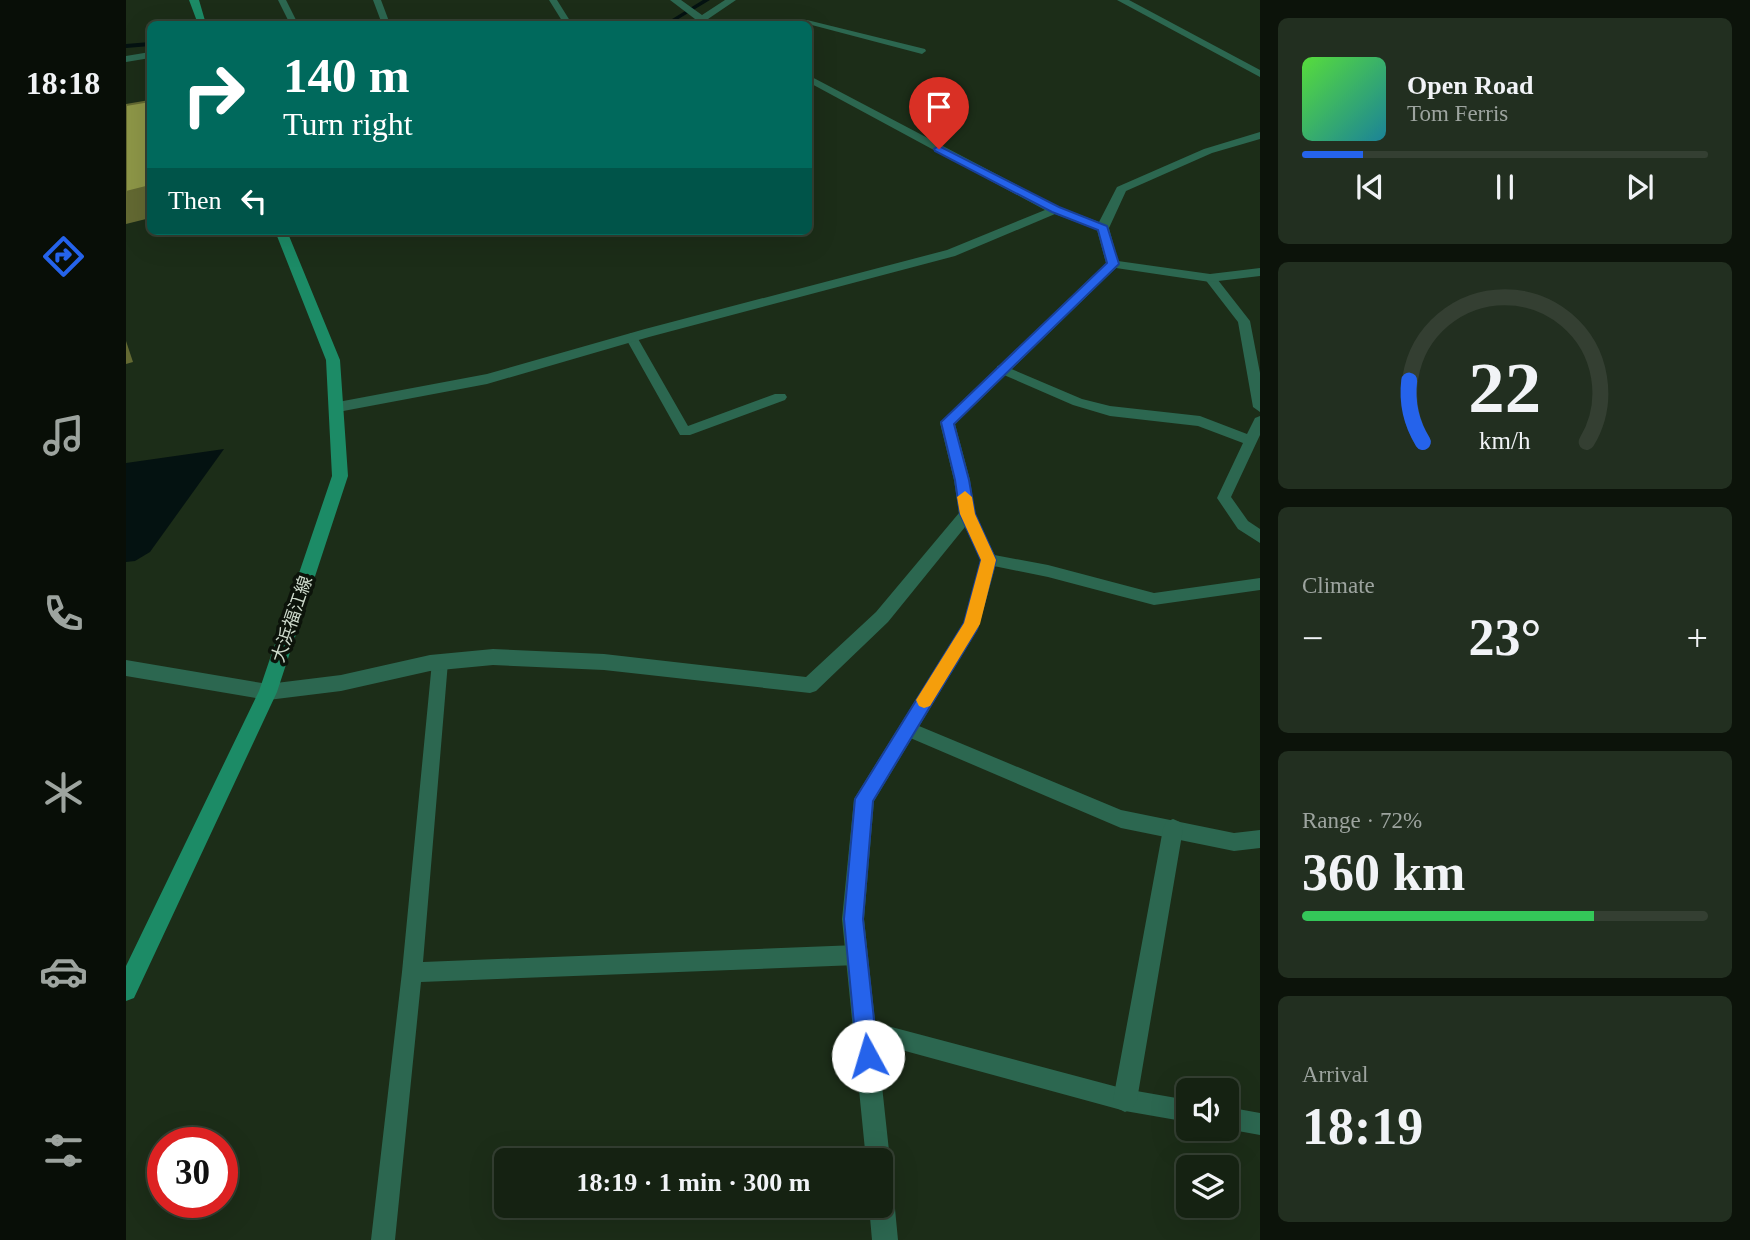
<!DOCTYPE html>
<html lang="en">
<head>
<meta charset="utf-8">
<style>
  body { margin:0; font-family:"Times New Roman","Noto Sans JP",serif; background:#222f20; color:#f1f3f6; height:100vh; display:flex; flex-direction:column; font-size:26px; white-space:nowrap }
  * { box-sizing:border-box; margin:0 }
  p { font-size:23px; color:#9da49f }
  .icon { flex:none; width:38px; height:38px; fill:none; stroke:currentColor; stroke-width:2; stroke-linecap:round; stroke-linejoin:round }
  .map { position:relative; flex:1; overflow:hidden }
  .side { display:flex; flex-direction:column; gap:18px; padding:18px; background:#0c130a; width:490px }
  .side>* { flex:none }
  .banner { position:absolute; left:21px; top:21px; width:665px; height:214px; border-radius:10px; box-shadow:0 7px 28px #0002,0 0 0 2px #343f32; background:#00695c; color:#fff; overflow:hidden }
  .tools { position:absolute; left:1050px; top:1078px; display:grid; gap:14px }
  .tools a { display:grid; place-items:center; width:63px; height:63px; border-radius:10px; background:#152212; box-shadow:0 7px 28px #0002,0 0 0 2px #343f32; font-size:35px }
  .speed { position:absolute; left:21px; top:1127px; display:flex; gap:14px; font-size:35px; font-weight:700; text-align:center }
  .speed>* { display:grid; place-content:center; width:91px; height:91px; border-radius:50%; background:#152212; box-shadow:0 7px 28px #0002,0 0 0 2px #343f32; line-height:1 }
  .speed .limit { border:10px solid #d22; background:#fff; color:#111 }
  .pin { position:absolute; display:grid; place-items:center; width:60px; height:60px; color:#fff; margin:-72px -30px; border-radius:50% 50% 50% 0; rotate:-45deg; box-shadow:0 0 7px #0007 }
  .pin .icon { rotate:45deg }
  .me { position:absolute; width:77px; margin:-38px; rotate:354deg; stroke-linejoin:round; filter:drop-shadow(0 0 5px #0008) }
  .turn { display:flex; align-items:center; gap:24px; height:147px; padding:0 21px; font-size:32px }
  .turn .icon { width:91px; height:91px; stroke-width:2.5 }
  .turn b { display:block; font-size:49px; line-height:60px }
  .then { display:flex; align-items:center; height:66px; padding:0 21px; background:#0003; gap:14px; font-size:26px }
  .big { font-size:52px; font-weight:700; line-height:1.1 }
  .side .widget { flex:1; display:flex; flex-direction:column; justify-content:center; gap:10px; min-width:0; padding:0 24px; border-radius:10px; background:#222f20 }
  .side .dial { align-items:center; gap:0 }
  .dial svg { height:182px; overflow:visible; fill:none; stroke:#343f32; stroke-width:7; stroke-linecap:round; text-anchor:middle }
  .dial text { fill:#f1f3f6; stroke:none }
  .song { display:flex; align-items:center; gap:21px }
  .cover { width:84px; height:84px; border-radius:10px; background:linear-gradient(135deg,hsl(110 70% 55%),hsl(190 70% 35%)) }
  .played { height:7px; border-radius:4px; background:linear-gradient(90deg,#2563eb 15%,#343f32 15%) }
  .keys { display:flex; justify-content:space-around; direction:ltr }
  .heat { display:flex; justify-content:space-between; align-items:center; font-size:38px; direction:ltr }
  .charge { height:10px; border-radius:5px; background:linear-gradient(90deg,#34c759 72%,#343f32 0) }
  .trip { position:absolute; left:368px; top:1148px; width:399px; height:70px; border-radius:10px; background:#152212; box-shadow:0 7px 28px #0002,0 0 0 2px #343f32; font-weight:700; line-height:70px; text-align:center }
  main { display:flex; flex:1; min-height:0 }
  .menu { display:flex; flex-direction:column; width:126px; justify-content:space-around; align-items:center; background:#080e07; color:#9da49f }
  .menu .icon { width:49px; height:49px }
  .menu .active { color:#2563eb }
  .menu b { font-size:32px; color:#f1f3f6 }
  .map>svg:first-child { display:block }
  .water { fill:#041211 }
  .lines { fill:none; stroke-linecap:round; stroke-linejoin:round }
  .stream { fill:#041211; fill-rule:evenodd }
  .service { fill:#2c6750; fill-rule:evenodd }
  .minor { fill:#2c6750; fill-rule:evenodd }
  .secondary { fill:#1c8b66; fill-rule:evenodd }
  .shaded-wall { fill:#636932 }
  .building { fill:#8d9647; stroke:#636932; stroke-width:2 }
  .route { fill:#2563eb; stroke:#184099; stroke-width:2 }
  .slow { fill:#f59e0b }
  .labels { text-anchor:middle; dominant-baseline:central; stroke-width:7; stroke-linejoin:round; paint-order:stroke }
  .street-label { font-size:18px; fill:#cedacc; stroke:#0c130a }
</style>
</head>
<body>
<main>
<nav class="menu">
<b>18:18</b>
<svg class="icon active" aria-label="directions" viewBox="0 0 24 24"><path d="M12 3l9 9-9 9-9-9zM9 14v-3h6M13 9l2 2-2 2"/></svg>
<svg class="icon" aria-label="music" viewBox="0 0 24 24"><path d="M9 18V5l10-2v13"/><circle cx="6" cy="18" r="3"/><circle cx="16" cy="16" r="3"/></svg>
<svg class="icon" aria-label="phone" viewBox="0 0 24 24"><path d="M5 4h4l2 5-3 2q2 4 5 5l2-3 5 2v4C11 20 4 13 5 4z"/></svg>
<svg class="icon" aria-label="climate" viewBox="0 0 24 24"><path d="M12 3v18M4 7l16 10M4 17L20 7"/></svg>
<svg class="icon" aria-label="car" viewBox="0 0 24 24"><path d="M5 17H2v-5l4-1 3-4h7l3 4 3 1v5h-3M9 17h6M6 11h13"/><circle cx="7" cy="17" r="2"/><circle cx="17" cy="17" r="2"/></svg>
<svg class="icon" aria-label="filters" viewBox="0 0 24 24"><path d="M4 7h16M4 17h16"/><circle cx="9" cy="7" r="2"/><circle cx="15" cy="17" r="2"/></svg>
</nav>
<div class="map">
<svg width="1134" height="1240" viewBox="0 0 1134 1240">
  <rect width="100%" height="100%" fill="#1c2d18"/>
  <path class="water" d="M98,449L24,552L9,561L0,562V463Z"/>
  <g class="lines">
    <path class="stream" d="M577,0H584L544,24H538Z
      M24,42V46L0,48V44Z"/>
    <path class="service" d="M152,0H160L172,24H164Z
      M247,0H255L264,24H256Z
      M423,0H431L446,24H438Z
      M681,20L799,49L800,51L796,54L682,24H658Z
      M1084,274L1088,275L1124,321L1134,373V412L1127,407L1112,322L1078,278Z
      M505,333L511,337L562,426L649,394H659L661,397L659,400L564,435H554L499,337Z
      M876,365L956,399L984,406L1074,416L1121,434L1129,418L1134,416V435L1105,497L1122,521L1134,529V543L1112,529L1091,498L1117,443L1072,426L984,416L947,405L871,372V366Z
      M863,554L922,565L1028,593L1134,578V590L1028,605L922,577L858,564L855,560L858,556Z
      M314,655L320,657L322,662L297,962L731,945L738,948L741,955L738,962L731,965L295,982L269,1240H245L276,972L306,662L308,657Z
      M781,721L995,810L1108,833L1134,830V848L1108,851L995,828L775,734L772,729L775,724Z
      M739,1020L999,1089L1062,1100V1122L999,1111L739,1040L732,1037L729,1030L732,1023Z
      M1101,1107L1134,1113V1135L1101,1129Z"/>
    <path class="minor" d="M544,0H555L576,15L599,0H610L582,19L587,24H564L569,19Z
      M991,0H1003L1134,70V77Z
      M24,52V58L0,62V56Z
      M682,75L933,207L973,222L991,187L1078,149L1134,132V139L1086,153L1000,191L983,228L992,261L1084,274L1134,268V276L1084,282L990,268L829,424L844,480L849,514L871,560L852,629L748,801L738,919L764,1160L761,1169L754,1171V1160H740L716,919L728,799L838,622L855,560L839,527L762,622L690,691L684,693L478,670L367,665L304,671L215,691L142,700L0,676V660L142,684L215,675L304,655L367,649L478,654L680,677L750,612L833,513L828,480L814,423L980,263L971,230L929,214L829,256L523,337L361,384L212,412L205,407L212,402L361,374L519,329L821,250L919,210L682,82Z
      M1047,819L1054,822L1057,829L1011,1100L1007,1108L999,1112L991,1108L987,1100L1037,829L1040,822Z
      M754,1176L763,1179L767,1188L772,1240H746L743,1206H754Z"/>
    <path class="secondary" d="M63,0H73L80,24H72Z
      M149,231H161L214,360L222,476L151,692L8,998L0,1001V966L133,691L206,476L200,360Z"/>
  </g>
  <path class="shaded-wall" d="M24,186V218L0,224V192Z
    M0,341L7,362L0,364Z"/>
  <path class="building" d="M24,101V186L0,192V105Z"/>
  <path class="route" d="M813,146L933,207L981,226L993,264L828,424L843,480L849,514L870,560L851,629L747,801L737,919L752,1056L749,1063L742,1066L734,1063L731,1056L718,919L729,799L838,623L855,560L834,514L829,480L815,422L981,263L972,230L926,212L809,151L808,149Z"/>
  <path class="slow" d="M839,491L846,497L849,514L870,560L854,624L804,706L798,708L793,706L790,700L838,623L855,560L834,514L831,497Z"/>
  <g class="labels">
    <g class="street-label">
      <text transform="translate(166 619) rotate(-71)">大浜福江線</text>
    </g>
  </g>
</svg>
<div class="tools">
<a><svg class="icon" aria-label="sound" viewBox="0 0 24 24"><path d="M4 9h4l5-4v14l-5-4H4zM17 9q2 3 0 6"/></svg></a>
<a><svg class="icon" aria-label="layers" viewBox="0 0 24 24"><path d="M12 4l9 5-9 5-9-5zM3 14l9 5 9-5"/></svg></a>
</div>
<div class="speed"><div class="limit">30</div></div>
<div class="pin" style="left:813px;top:149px;background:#d93025"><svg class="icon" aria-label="arrive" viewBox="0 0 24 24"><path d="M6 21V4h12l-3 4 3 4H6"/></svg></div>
<svg class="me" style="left:742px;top:1056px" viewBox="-20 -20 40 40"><circle r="19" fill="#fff"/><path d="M0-13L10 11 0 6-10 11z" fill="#2563eb"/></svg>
<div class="trip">18:19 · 1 min · 300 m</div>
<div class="banner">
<div class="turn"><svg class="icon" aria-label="right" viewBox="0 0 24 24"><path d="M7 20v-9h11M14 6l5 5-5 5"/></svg><div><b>140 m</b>Turn right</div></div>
<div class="then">Then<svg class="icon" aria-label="left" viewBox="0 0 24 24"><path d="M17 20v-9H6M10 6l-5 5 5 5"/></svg></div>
</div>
</div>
<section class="side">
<div class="widget">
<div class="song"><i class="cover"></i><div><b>Open Road</b><p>Tom Ferris</p></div></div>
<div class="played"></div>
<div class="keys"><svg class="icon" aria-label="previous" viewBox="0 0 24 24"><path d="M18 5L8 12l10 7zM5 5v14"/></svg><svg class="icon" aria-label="pause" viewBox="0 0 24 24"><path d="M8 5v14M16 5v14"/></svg><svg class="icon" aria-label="next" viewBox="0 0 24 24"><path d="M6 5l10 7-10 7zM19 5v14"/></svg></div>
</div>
<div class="widget dial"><svg viewBox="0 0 100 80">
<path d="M14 69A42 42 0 1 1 86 69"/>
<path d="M14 69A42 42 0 0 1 8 42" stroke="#2563eb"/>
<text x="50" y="56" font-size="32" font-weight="700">22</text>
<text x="50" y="72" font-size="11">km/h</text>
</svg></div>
<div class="widget"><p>Climate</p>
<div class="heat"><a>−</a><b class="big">23°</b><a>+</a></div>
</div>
<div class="widget"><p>Range · 72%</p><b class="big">360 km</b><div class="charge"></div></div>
<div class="widget"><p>Arrival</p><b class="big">18:19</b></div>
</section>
</main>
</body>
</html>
